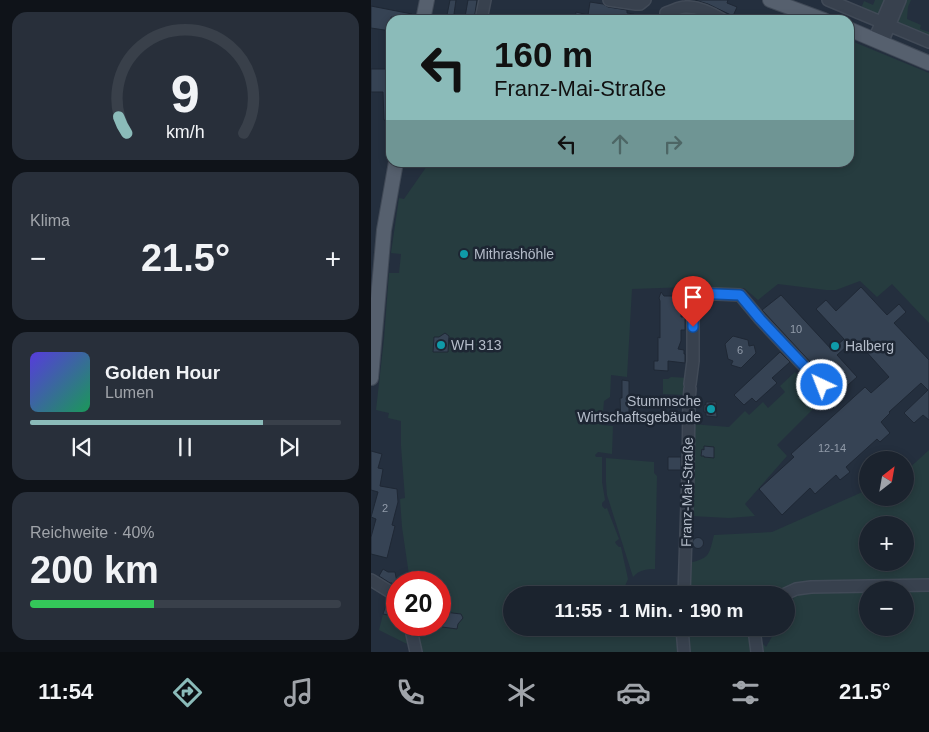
<!DOCTYPE html>
<html lang="de">
<head>
<meta charset="utf-8">
<style>
  body { margin:0; font-family:Helvetica,sans-serif; background:#282f3a; color:#f1f3f6; height:100vh; display:flex; flex-direction:column; font-size:19px; white-space:nowrap }
  * { box-sizing:border-box; margin:0 }
  p { font-size:16px; color:#a0a4aa }
  .icon { flex:none; width:28px; height:28px; fill:none; stroke:currentColor; stroke-width:2; stroke-linecap:round; stroke-linejoin:round }
  .map { position:relative; flex:1; overflow:hidden }
  .details { display:flex; flex-direction:column; gap:12px; padding:12px; background:#0f1319; width:371px }
  .details>* { flex:none }
  .guide { position:absolute; left:15px; top:15px; width:468px; height:152px; border-radius:15px; box-shadow:0 2px 8px #0003,0 0 0 1px #39404a; background:#8bbbb9; color:#111; overflow:hidden }
  .needle { width:32px; rotate:31deg }
  .buttons { position:absolute; left:488px; top:451px; display:grid; gap:10px }
  .buttons a { display:grid; place-items:center; width:55px; height:55px; border-radius:50%; background:#1b232e; box-shadow:0 2px 8px #0003,0 0 0 1px #39404a; font-size:25px }
  .speed { position:absolute; left:15px; top:571px; display:flex; gap:10px; font-size:25px; font-weight:700; text-align:center }
  .speed>* { display:grid; place-content:center; width:65px; height:65px; border-radius:50%; background:#1b232e; box-shadow:0 2px 8px #0003,0 0 0 1px #39404a; line-height:1 }
  .speed .limit { border:8px solid #d22; background:#fff; color:#111 }
  .pin { position:absolute; display:grid; place-items:center; width:42px; height:42px; color:#fff; margin:-51px -21px; border-radius:50% 50% 50% 0; rotate:-45deg; box-shadow:0 0 5px #0007 }
  .pin .icon { rotate:45deg }
  .me { position:absolute; width:55px; margin:-28px; rotate:317deg; stroke-linejoin:round; filter:drop-shadow(0 0 4px #0008) }
  .turn { display:flex; align-items:center; gap:18px; height:105px; padding:0 25px; font-size:22px }
  .turn .icon { width:65px; height:65px; stroke-width:2.5 }
  .turn b { display:block; font-size:35px; line-height:42px }
  .lanes { display:flex; align-items:center; height:48px; padding:0 25px; background:#0003; justify-content:center; gap:25px; direction:ltr }
  .lanes .off { opacity:.35 }
  .big { font-size:38px; font-weight:800; line-height:1.1 }
  .details .tile { flex:1; display:flex; flex-direction:column; justify-content:center; gap:8px; min-width:0; padding:0 18px; border-radius:15px; background:#282f3a }
  .details .dial { align-items:center; gap:0 }
  .dial svg { height:130px; overflow:visible; fill:none; stroke:#39404a; stroke-width:7; stroke-linecap:round; text-anchor:middle }
  .dial text { fill:#f1f3f6; stroke:none }
  .song { display:flex; align-items:center; gap:15px }
  .cover { width:60px; height:60px; border-radius:8px; background:linear-gradient(135deg,hsl(250 70% 55%),hsl(150 70% 35%)) }
  .played { height:5px; border-radius:2px; background:linear-gradient(90deg,#8bbbb9 75%,#39404a 75%) }
  .keys { display:flex; justify-content:space-around; direction:ltr }
  .heat { display:flex; justify-content:space-between; align-items:center; font-size:28px; direction:ltr }
  .charge { height:8px; border-radius:4px; background:linear-gradient(90deg,#34c759 40%,#39404a 0) }
  .trip { position:absolute; left:132px; top:586px; width:292px; height:50px; border-radius:25px; background:#1b232e; box-shadow:0 2px 8px #0003,0 0 0 1px #39404a; font-weight:800; line-height:50px; text-align:center }
  .tab-bar { display:flex; height:80px; justify-content:space-around; align-items:center; background:#0b0e12; color:#a0a4aa }
  .tab-bar .icon { width:35px; height:35px }
  .tab-bar .current { color:#8bbbb9 }
  .tab-bar b { font-size:22px; color:#f1f3f6 }
  main { display:flex; flex:1; min-height:0 }
  .map>svg:first-child { display:block }
  .green { fill:#263c3f; fill-rule:evenodd }
  .building { fill:#364354; stroke:#1f2835 }
  .lines { fill:none; stroke-linecap:round; stroke-linejoin:round }
  .minor-casing { stroke:#414a57; stroke-width:14 }
  .major-casing { stroke:#414a57; stroke-width:16 }
  .minor { stroke:#38414e; stroke-width:11 }
  .major { stroke:#56606e; stroke-width:14 }
  .route-casing { stroke:#114b97; stroke-width:12 }
  .route { stroke:#1a73e8; stroke-width:9 }
  .culture-dot { fill:#0f9aa8; stroke:#1d2633; stroke-width:2 }
  .labels { text-anchor:middle; dominant-baseline:central; stroke-width:5; stroke-linejoin:round; paint-order:stroke }
  .number-label { font-size:11px; fill:#929caa }
  .poi-label { font-size:14px; fill:#b4bcc9; stroke:#1d2633; text-anchor:start }
  .street-label { font-size:14px; fill:#b4bcc9; stroke:#1d2633 }
</style>
</head>
<body>
<main>
<section class="details">
<div class="tile dial"><svg viewBox="0 0 100 80">
<path d="M14 69A42 42 0 1 1 86 69"/>
<path d="M14 69A42 42 0 0 1 9 59" stroke="#8bbbb9"/>
<text x="50" y="56" font-size="32" font-weight="700">9</text>
<text x="50" y="72" font-size="11">km/h</text>
</svg></div>
<div class="tile"><p>Klima</p>
<div class="heat"><a>−</a><b class="big">21.5°</b><a>+</a></div>
</div>
<div class="tile">
<div class="song"><i class="cover"></i><div><b>Golden Hour</b><p>Lumen</p></div></div>
<div class="played"></div>
<div class="keys"><svg class="icon" aria-label="previous" viewBox="0 0 24 24"><path d="M18 5L8 12l10 7zM5 5v14"/></svg><svg class="icon" aria-label="pause" viewBox="0 0 24 24"><path d="M8 5v14M16 5v14"/></svg><svg class="icon" aria-label="next" viewBox="0 0 24 24"><path d="M6 5l10 7-10 7zM19 5v14"/></svg></div>
</div>
<div class="tile"><p>Reichweite · 40%</p><b class="big">200 km</b><div class="charge"></div></div>
</section>
<div class="map">
<svg width="558" height="652" viewBox="0 0 558 652">
  <rect width="100%" height="100%" fill="#242f3e"/>
  <path class="green" d="M504,0H514L507,14H506L490,8L493,1L502,5Z
    M533,0H540L537,7L536,19L550,25L549,29L558,32V36L525,22Z
    M309,11L333,12L330,20H296L303,14Z
    M478,40L558,73V323L521,284L506,297L489,281L465,290H455L407,284L387,300L373,288L345,289L318,287L261,289L256,377L240,375L239,397L233,401L231,425L242,426L241,454L227,452L224,455L225,457H231V482L234,500L231,503V506L234,509L236,508L248,539L244,542L245,544L248,547H250L257,579L254,586L252,595H141V628H393L390,637L391,643L395,647L406,628H416V609L424,596L317,595C321,585 319,573 318,563C339,558 338,555 343,535L401,532L496,490V498H534V472L558,450V652H48L42,625H69V582H39L31,527L29,499L34,498L30,446V421L17,418L18,413L5,410L13,339L18,273H28L30,254L20,253L28,198L33,199L58,163L478,162ZM496,525H534V562H496ZM496,590H534V628H496Z
    M424,372L435,384L439,380L455,396L406,445L416,456L374,504L384,516L358,518L320,516V424L358,427L374,411L378,415L392,402L397,408L414,392L409,386Z
    M300,377L318,378L314,395L292,394V379H297Z
    M235,458L283,462V473L286,476L284,569C275,569 268,570 262,577L236,495L235,482Z
    M12,614L26,617V625H34L38,645L8,630Z"/>
  <path class="building" d="M79,0H85L83,14L94,17L97,0H106L103,20H75Z
    M324,0H357L356,3L366,7L362,16L337,4Z
    M219,2L232,4L237,7L256,10V13L263,14L262,20H245L232,18V20H204L205,12L217,15Z
    M0,6L41,14L40,20L20,17V31L0,28Z
    M0,69H20V121L13,120L12,92H0Z
    M490,287L516,315L528,304L535,312L523,323L558,360V420L552,415L543,423L533,413L557,390L550,383L518,412L519,413L510,422L519,433L509,442L506,439L475,467L479,472L469,480L465,475L444,494L439,488L411,515L388,489L423,457L420,454L494,387L500,393L518,377L484,339L466,355L486,377L468,393L391,310L410,295L461,350L473,339L445,309L455,300L465,311Z
    M290,292L293,296H307L308,303H311L313,305L310,309V317H314V330H310V341L307,349L313,350V354H314V363L297,361V371L283,370V361H287V337L289,338V301L288,298Z
    M74,333L78,336L77,352H62L63,337H68Z
    M362,336L377,340L378,346L383,345L385,353L370,368L360,365L362,361L357,359L354,344Z
    M409,352L419,362L401,378L406,383L385,402L381,398L373,405L363,395Z
    M251,380L258,381V423H250L249,398H251Z
    M335,402H345L346,417L335,416V412H333V405H335Z
    M333,446L343,447V458L333,457V456H330L331,449L333,450Z
    M0,451L11,454L7,468L12,469L9,486L26,489L27,502L21,525L24,526L16,558L0,554V537L5,519L0,517L7,492L0,490Z
    M297,457H310V470H297Z
    M321.5 543a5.5 5.5 0 1 1 11 0a5.5 5.5 0 1 1-11 0Z
    M12,569L17,572H24L26,582H24L23,585L21,583H19L8,576Z
    M15,605L26,609V617L12,614Z
    M73,612L90,614L92,618L87,624L86,629L71,627Z"/>
  <g class="lines">
    <g class="minor-casing">
      <path id="minor" d="M238,0L265,4H269L274,0
        M457,0L558,42
        M295,13C302,11 308,7 314,7C328,6 341,13 352,20
        M110,20L114,0
        M503,40L520,0
        M511,43L529,0
        M319,384L322,361V293L369,295L389,319L461,396
        M0,580L26,596
        M313,595L317,473L318,401L319,389
        M412,595L425,589L440,587L558,585
        M39,625L45,652
        M311,628L313,652
        M386,652L384,637L386,628"/>
    </g>
    <g class="major-casing">
      <path id="major" d="M399,0L453,20
        M52,20L56,0
        M478,29L558,63
        M0,378L13,230L25,162"/>
    </g>
    <use href="#minor" class="minor"/>
    <use href="#major" class="major"/>
  </g>
  <g class="lines">
    <g class="route-casing">
      <path id="route" d="M322,327V293L369,295L389,319L451,385"/>
    </g>
    <use href="#route" class="route"/>
  </g>
  <g class="culture-dot">
    <circle cx="93" cy="254" r="5"/>
    <circle cx="70" cy="345" r="5"/>
    <circle cx="464" cy="346" r="5"/>
    <circle cx="340" cy="409" r="5"/>
  </g>
  <g class="labels">
    <g class="number-label">
      <text x="425" y="329">10</text>
      <text x="369" y="350">6</text>
      <text x="461" y="448">12-14</text>
      <text x="14" y="508">2</text>
    </g>
    <g class="poi-label">
      <text x="103" y="254">Mithrashöhle</text>
      <text x="80" y="345">WH 313</text>
      <text x="474" y="346">Halberg</text>
      <text x="330" y="401" text-anchor="end">Stummsche<tspan x="330" dy="16">Wirtschaftsgebäude</tspan></text>
    </g>
    <g class="street-label">
      <text transform="translate(316 492) rotate(-89)">Franz-Mai-Straße</text>
    </g>
  </g>
</svg>
<div class="buttons">
<a><svg class="needle" viewBox="-14 -14 28 28"><path d="M0-13l5 13h-10z" fill="#e53935"/><path d="M0 13l5-13h-10z" fill="#a0a4aa"/></svg></a>
<a>+</a>
<a>−</a>
</div>
<div class="speed"><div class="limit">20</div></div>
<div class="pin" style="left:322px;top:327px;background:#d93025"><svg class="icon" aria-label="arrive" viewBox="0 0 24 24"><path d="M6 21V4h12l-3 4 3 4H6"/></svg></div>
<svg class="me" style="left:451px;top:385px" viewBox="-20 -20 40 40"><circle r="17" fill="#1a73e8" stroke="#fff" stroke-width="3"/><path d="M0-11L8 9 0 5-8 9z" fill="#fff"/></svg>
<div class="trip">11:55 · 1 Min. · 190 m</div>
<div class="guide">
<div class="turn"><svg class="icon" aria-label="left" viewBox="0 0 24 24"><path d="M17 20v-9H6M10 6l-5 5 5 5"/></svg><div><b>160 m</b>Franz-Mai-Straße</div></div>
<div class="lanes"><svg class="icon" aria-label="left" viewBox="0 0 24 24"><path d="M17 20v-9H6M10 6l-5 5 5 5"/></svg><svg class="icon off" aria-label="ahead" viewBox="0 0 24 24"><path d="M12 20V5M6 11l6-6 6 6"/></svg><svg class="icon off" aria-label="right" viewBox="0 0 24 24"><path d="M7 20v-9h11M14 6l5 5-5 5"/></svg></div>
</div>
</div>
</main>
<nav class="tab-bar">
<b>11:54</b>
<svg class="icon current" aria-label="directions" viewBox="0 0 24 24"><path d="M12 3l9 9-9 9-9-9zM9 14v-3h6M13 9l2 2-2 2"/></svg>
<svg class="icon" aria-label="music" viewBox="0 0 24 24"><path d="M9 18V5l10-2v13"/><circle cx="6" cy="18" r="3"/><circle cx="16" cy="16" r="3"/></svg>
<svg class="icon" aria-label="phone" viewBox="0 0 24 24"><path d="M5 4h4l2 5-3 2q2 4 5 5l2-3 5 2v4C11 20 4 13 5 4z"/></svg>
<svg class="icon" aria-label="climate" viewBox="0 0 24 24"><path d="M12 3v18M4 7l16 10M4 17L20 7"/></svg>
<svg class="icon" aria-label="car" viewBox="0 0 24 24"><path d="M5 17H2v-5l4-1 3-4h7l3 4 3 1v5h-3M9 17h6M6 11h13"/><circle cx="7" cy="17" r="2"/><circle cx="17" cy="17" r="2"/></svg>
<svg class="icon" aria-label="filters" viewBox="0 0 24 24"><path d="M4 7h16M4 17h16"/><circle cx="9" cy="7" r="2"/><circle cx="15" cy="17" r="2"/></svg>
<b>21.5°</b>
</nav>
</body>
</html>
